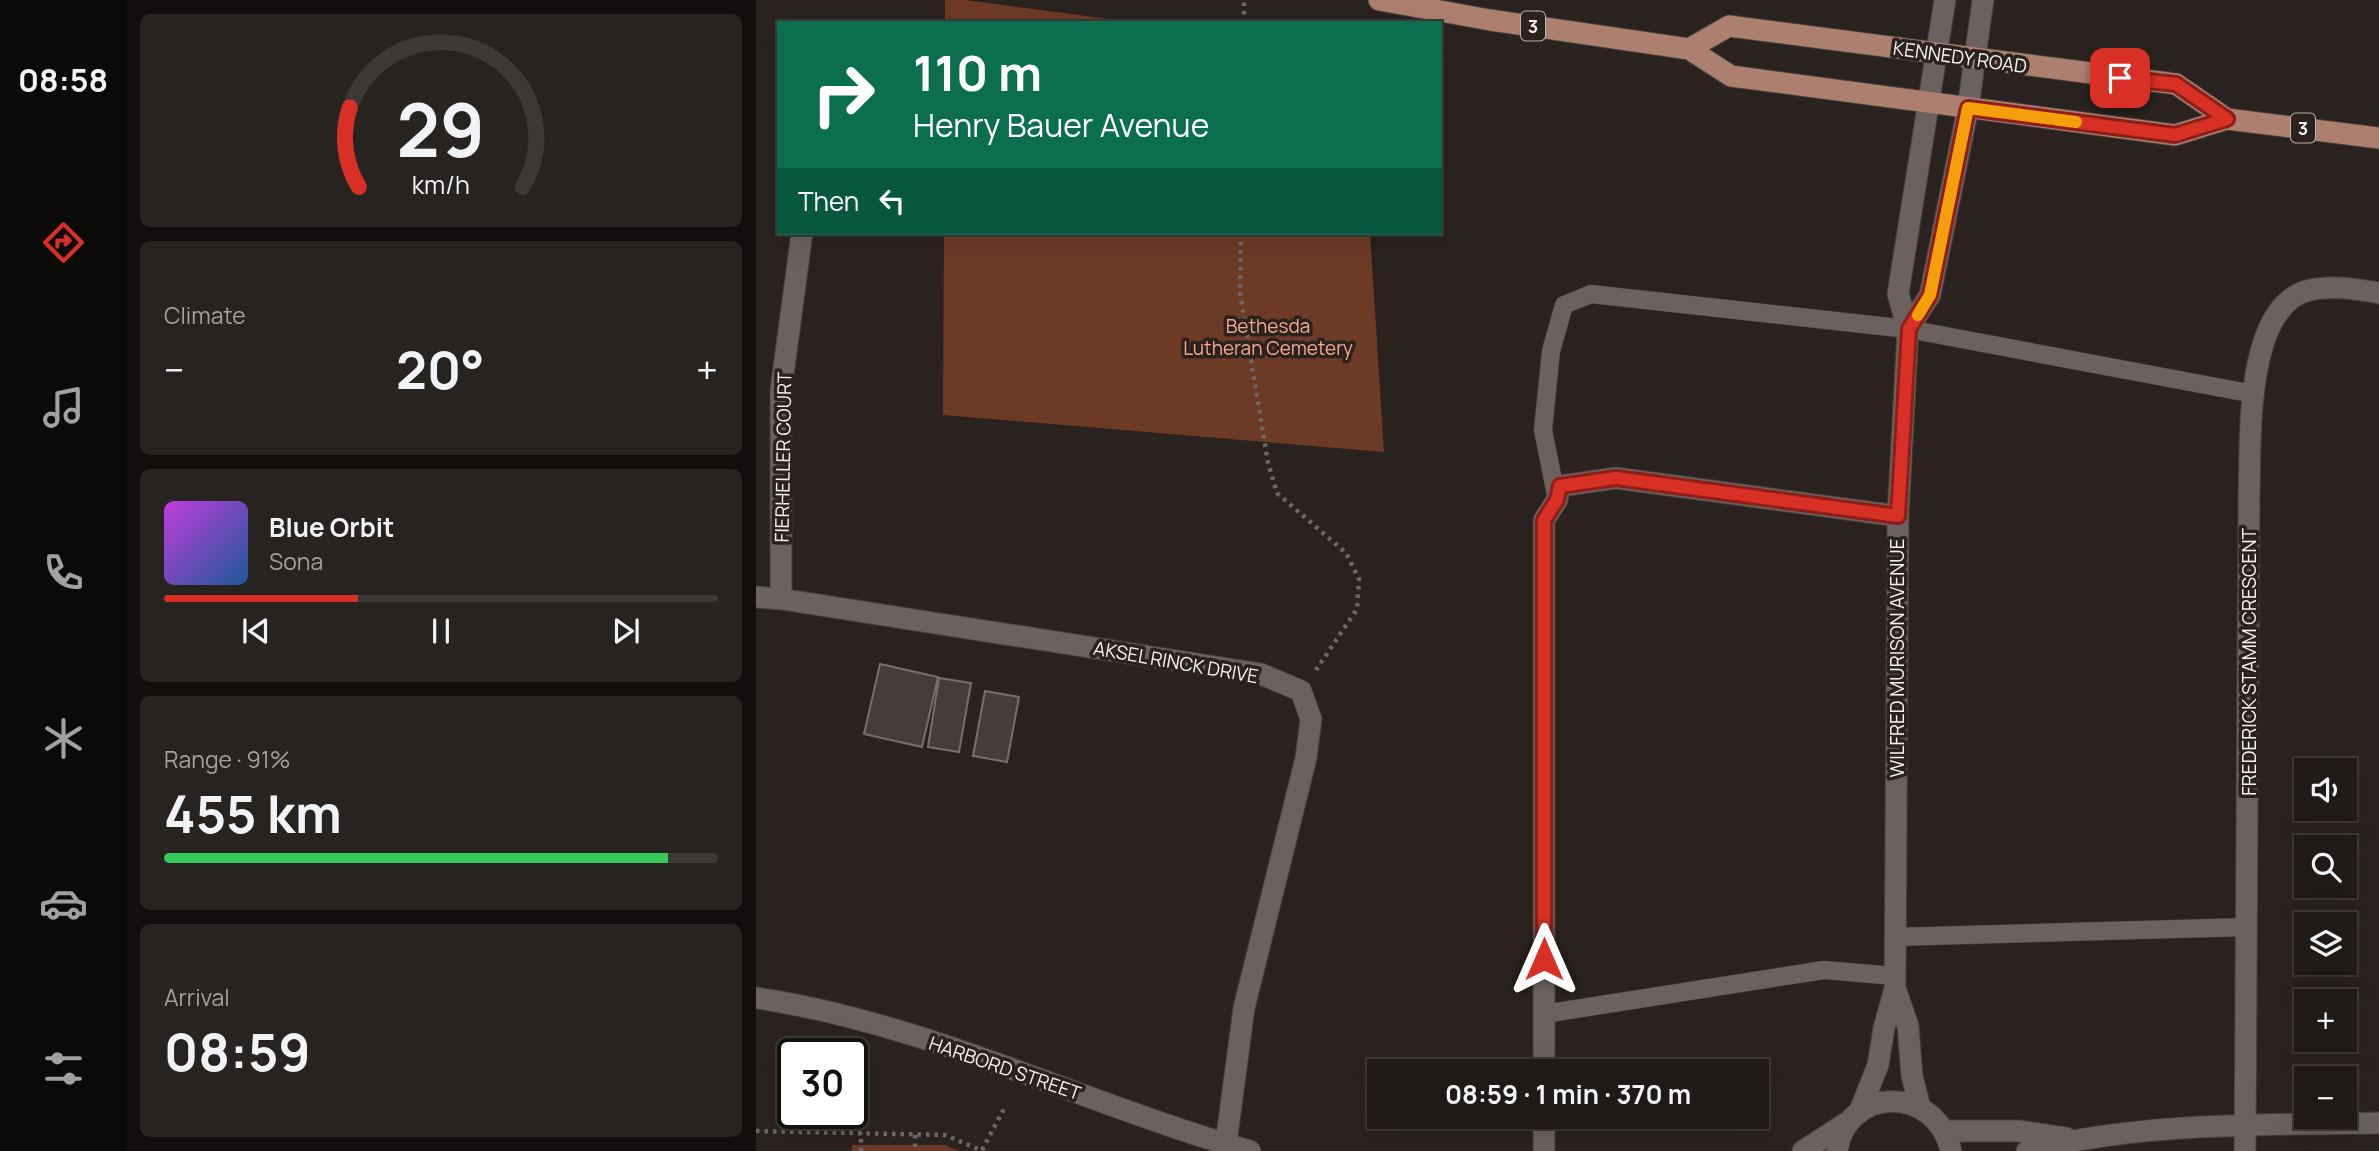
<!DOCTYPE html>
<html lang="en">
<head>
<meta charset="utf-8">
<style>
  body { margin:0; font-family:Manrope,sans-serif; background:#272320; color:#f1f3f6; height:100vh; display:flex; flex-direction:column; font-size:26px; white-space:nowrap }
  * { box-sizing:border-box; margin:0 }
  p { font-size:23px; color:#a1a1a1 }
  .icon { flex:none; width:38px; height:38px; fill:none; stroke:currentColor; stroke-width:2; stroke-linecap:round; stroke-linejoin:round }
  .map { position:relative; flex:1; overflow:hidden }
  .sheet { display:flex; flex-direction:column; gap:14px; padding:14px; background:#110e0d; width:630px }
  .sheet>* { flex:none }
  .top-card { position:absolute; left:21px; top:21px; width:665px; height:214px; border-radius:0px; box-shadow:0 7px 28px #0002,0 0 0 2px #3c3836; background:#0b6e4f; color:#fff; overflow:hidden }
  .controls { position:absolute; left:1538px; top:758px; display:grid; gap:14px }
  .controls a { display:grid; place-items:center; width:63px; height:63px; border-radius:0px; background:#1f1a17; box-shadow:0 7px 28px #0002,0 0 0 2px #3c3836; font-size:35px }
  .speed { position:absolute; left:21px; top:1038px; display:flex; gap:14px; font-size:35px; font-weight:700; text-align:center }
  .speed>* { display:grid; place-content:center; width:91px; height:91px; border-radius:50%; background:#1f1a17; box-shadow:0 7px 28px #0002,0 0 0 2px #3c3836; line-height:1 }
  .speed .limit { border:4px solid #111; border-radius:10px; background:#fff; color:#111 }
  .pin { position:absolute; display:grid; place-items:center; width:60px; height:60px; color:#fff; margin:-30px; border-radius:14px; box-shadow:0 4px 10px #0006 }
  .me { position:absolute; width:77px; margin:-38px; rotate:0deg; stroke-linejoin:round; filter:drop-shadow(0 0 5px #0008) }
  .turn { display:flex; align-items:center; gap:24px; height:147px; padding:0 21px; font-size:32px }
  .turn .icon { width:91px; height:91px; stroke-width:2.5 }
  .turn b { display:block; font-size:49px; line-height:60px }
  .then { display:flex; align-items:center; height:66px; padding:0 21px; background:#0003; gap:14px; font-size:26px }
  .big { font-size:52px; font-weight:700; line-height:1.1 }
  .sheet .widget { flex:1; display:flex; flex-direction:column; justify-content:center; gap:10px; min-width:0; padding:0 24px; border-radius:10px; background:#272320 }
  .sheet .dial { align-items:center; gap:0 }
  .dial svg { height:182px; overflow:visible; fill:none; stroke:#3c3836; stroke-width:7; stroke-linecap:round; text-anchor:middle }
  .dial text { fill:#f1f3f6; stroke:none }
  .song { display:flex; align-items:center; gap:21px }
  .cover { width:84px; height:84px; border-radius:10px; background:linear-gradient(135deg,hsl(290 70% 55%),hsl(210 70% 35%)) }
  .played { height:7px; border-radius:4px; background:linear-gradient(90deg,#d93025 35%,#3c3836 35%) }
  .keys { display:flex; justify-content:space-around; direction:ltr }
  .heat { display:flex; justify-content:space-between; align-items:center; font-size:38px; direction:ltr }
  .charge { height:10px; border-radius:5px; background:linear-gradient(90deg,#34c759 91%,#3c3836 0) }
  .trip { position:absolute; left:611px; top:1059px; width:402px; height:70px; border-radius:0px; background:#1f1a17; box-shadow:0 7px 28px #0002,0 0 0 2px #3c3836; font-weight:700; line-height:70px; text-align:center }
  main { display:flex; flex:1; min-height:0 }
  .dock { display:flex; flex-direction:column; width:126px; justify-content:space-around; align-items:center; background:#0c0a09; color:#a1a1a1 }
  .dock .icon { width:49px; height:49px }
  .dock .current { color:#d93025 }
  .dock b { font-size:32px; color:#f1f3f6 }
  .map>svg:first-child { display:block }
  .green { fill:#6d3a26 }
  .building { fill:#453d3a; stroke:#786f6c; stroke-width:2 }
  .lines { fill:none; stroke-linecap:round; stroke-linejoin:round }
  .service-casing { stroke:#443e3c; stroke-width:19 }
  .minor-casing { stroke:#443e3c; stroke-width:23 }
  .tertiary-casing { stroke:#443e3c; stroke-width:23 }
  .primary-casing { stroke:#443e3c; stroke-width:23 }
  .path { stroke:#6e6865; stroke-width:4.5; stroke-dasharray:3.5 5; stroke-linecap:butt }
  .service { stroke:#6b625f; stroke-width:18 }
  .minor { stroke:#6b625f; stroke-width:21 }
  .tertiary { stroke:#6b625f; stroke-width:21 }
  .primary { stroke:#ad7f6e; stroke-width:21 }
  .route-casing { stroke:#8d1f18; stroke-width:18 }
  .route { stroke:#d93025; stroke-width:12 }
  .slow { stroke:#f59e0b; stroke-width:12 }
  .labels { text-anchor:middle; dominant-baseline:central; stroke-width:7; stroke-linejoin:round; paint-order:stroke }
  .shield { fill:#29221f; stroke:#b9b4b1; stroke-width:2 }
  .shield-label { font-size:18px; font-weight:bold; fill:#f7f2f0 }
  .street-label { font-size:19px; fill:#f7f2f0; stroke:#29221f }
  .park-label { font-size:19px; fill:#f9a88a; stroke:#29221f }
</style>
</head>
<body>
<main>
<nav class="dock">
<b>08:58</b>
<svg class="icon current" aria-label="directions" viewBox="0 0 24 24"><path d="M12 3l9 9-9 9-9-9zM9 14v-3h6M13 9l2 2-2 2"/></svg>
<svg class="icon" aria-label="music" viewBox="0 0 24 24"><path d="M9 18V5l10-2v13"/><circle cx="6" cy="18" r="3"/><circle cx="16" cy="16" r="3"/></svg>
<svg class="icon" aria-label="phone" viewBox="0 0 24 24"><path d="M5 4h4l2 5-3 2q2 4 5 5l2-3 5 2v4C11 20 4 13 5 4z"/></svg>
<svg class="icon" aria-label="climate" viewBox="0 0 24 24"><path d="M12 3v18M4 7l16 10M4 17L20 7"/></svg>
<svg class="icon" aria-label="car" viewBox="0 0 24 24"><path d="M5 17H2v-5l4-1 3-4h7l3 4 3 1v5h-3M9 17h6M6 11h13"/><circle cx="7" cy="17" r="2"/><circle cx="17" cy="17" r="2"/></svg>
<svg class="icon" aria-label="filters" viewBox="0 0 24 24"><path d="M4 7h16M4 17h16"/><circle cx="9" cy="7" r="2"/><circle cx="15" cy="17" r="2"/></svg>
</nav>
<section class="sheet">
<div class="widget dial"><svg viewBox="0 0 100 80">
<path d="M14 69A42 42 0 1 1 86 69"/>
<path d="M14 69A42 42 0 0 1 10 34" stroke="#d93025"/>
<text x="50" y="56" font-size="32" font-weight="700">29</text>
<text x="50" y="72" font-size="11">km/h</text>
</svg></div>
<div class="widget"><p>Climate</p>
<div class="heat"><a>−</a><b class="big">20°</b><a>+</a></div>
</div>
<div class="widget">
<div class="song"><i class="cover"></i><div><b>Blue Orbit</b><p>Sona</p></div></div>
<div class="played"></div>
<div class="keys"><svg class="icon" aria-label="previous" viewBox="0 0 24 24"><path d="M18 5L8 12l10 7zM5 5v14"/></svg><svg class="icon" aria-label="pause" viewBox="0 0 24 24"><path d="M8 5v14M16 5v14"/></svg><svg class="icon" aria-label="next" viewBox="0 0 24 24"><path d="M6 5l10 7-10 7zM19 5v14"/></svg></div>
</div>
<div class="widget"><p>Range · 91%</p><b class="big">455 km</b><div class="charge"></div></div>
<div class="widget"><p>Arrival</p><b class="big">08:59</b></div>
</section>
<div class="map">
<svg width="1623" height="1151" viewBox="0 0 1623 1151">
  <rect width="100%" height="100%" fill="#29221f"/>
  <path class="green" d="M189,0H210L383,23H189Z
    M188,233H614L628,452L187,415Z
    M96,1145H189L203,1151H96Z"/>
  <path class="building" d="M124,664L182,677L166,747L108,734Z
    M183,678L215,683L203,752L172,747Z
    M229,691L263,697L251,762L217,756Z"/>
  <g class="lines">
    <g class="service-casing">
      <path id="service" d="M801,500L787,430L795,351L808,305L835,294L1152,329L1498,394
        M1139,937L1492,927
        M788,1014L1068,970L1139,976"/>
    </g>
    <g class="minor-casing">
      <path id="minor" d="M0,597L25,599L505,674L545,691L555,719L550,758L488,1008L469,1151
        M25,599V390L46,233
        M788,1071V520L801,500L804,486L860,478L1142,516
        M788,1151V1116
        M1489,1151L1493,498C1495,445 1487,305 1554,290C1576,285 1601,289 1623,293"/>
    </g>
    <g class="tertiary-casing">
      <path id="tertiary" d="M1152,329L1174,295L1212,108L1227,0
        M1139,988L1152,1026L1156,1076L1164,1107
        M0,998C171,1023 328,1104 494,1151
        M1103,1113L1122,1065L1128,1028L1139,988L1142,516L1152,329L1142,294L1189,0
        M1188,1131H1263L1310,1138
        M1047,1151L1095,1120
        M1081,1151C1090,1086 1180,1084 1195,1151
        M1271,1151C1385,1122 1506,1125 1623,1123"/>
    </g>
    <g class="primary-casing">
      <path id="primary" d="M623,0L734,20L933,49L975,76L1419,135L1471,119L1623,138
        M933,49L973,26L1420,84L1471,119"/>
    </g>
    <path class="path" d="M488,23V0
      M485,233L484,293L512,463L521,493L590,553L603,579L601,609L560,670
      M0,1131L189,1135L227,1151
      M159,1135V1151
      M226,1150L249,1107
      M105,1151V1133"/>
    <use href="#service" class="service"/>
    <use href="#minor" class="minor"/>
    <use href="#tertiary" class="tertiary"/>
    <use href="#primary" class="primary"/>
  </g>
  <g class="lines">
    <g class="route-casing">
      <path id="route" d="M788,959V520L801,500L804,486L860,478L1142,516L1153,329L1174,295L1212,108L1419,135L1471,119L1420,84L1364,78"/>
    </g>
    <use href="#route" class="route"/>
    <path class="slow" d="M1162,315L1174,295L1212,108L1320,122"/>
  </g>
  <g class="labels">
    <g class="shield">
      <rect x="765" y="11.5" width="24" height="29" rx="5"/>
      <rect x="1535" y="113.5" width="24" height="29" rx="5"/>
    </g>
    <g class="shield-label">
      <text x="777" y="26">3</text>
      <text x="1547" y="128">3</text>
    </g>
    <g class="street-label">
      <text transform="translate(1204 57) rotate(8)">KENNEDY ROAD</text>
      <text transform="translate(27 457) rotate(-89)">FIERHELLER COURT</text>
      <text transform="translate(1141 658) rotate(-90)">WILFRED MURISON AVENUE</text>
      <text transform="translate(420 662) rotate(10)">AKSEL RINCK DRIVE</text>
      <text transform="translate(1493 662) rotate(-90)">FREDERICK STAMM CRESCENT</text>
      <text transform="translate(249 1068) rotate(19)">HARBORD STREET</text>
    </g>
    <g class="park-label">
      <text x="512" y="326">Bethesda<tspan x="512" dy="22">Lutheran Cemetery</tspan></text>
    </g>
  </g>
</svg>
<div class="controls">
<a><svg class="icon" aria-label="sound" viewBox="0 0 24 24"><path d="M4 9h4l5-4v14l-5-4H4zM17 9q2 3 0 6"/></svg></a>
<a><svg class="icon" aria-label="search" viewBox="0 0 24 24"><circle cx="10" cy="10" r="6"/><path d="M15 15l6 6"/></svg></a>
<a><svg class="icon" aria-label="layers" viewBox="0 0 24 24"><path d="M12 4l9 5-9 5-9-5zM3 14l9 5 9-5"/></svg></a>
<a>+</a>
<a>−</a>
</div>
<div class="speed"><div class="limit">30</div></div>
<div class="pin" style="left:1364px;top:78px;background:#d93025"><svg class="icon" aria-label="arrive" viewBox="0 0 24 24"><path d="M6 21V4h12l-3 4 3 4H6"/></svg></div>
<svg class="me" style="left:788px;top:959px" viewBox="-20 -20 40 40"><path d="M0-17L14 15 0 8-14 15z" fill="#d93025" stroke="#fff" stroke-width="4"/></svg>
<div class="trip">08:59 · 1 min · 370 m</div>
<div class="top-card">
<div class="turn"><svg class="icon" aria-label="right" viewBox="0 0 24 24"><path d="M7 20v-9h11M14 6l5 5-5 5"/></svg><div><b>110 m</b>Henry Bauer Avenue</div></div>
<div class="then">Then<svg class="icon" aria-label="left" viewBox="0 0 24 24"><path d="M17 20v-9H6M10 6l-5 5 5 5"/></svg></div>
</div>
</div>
</main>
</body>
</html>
